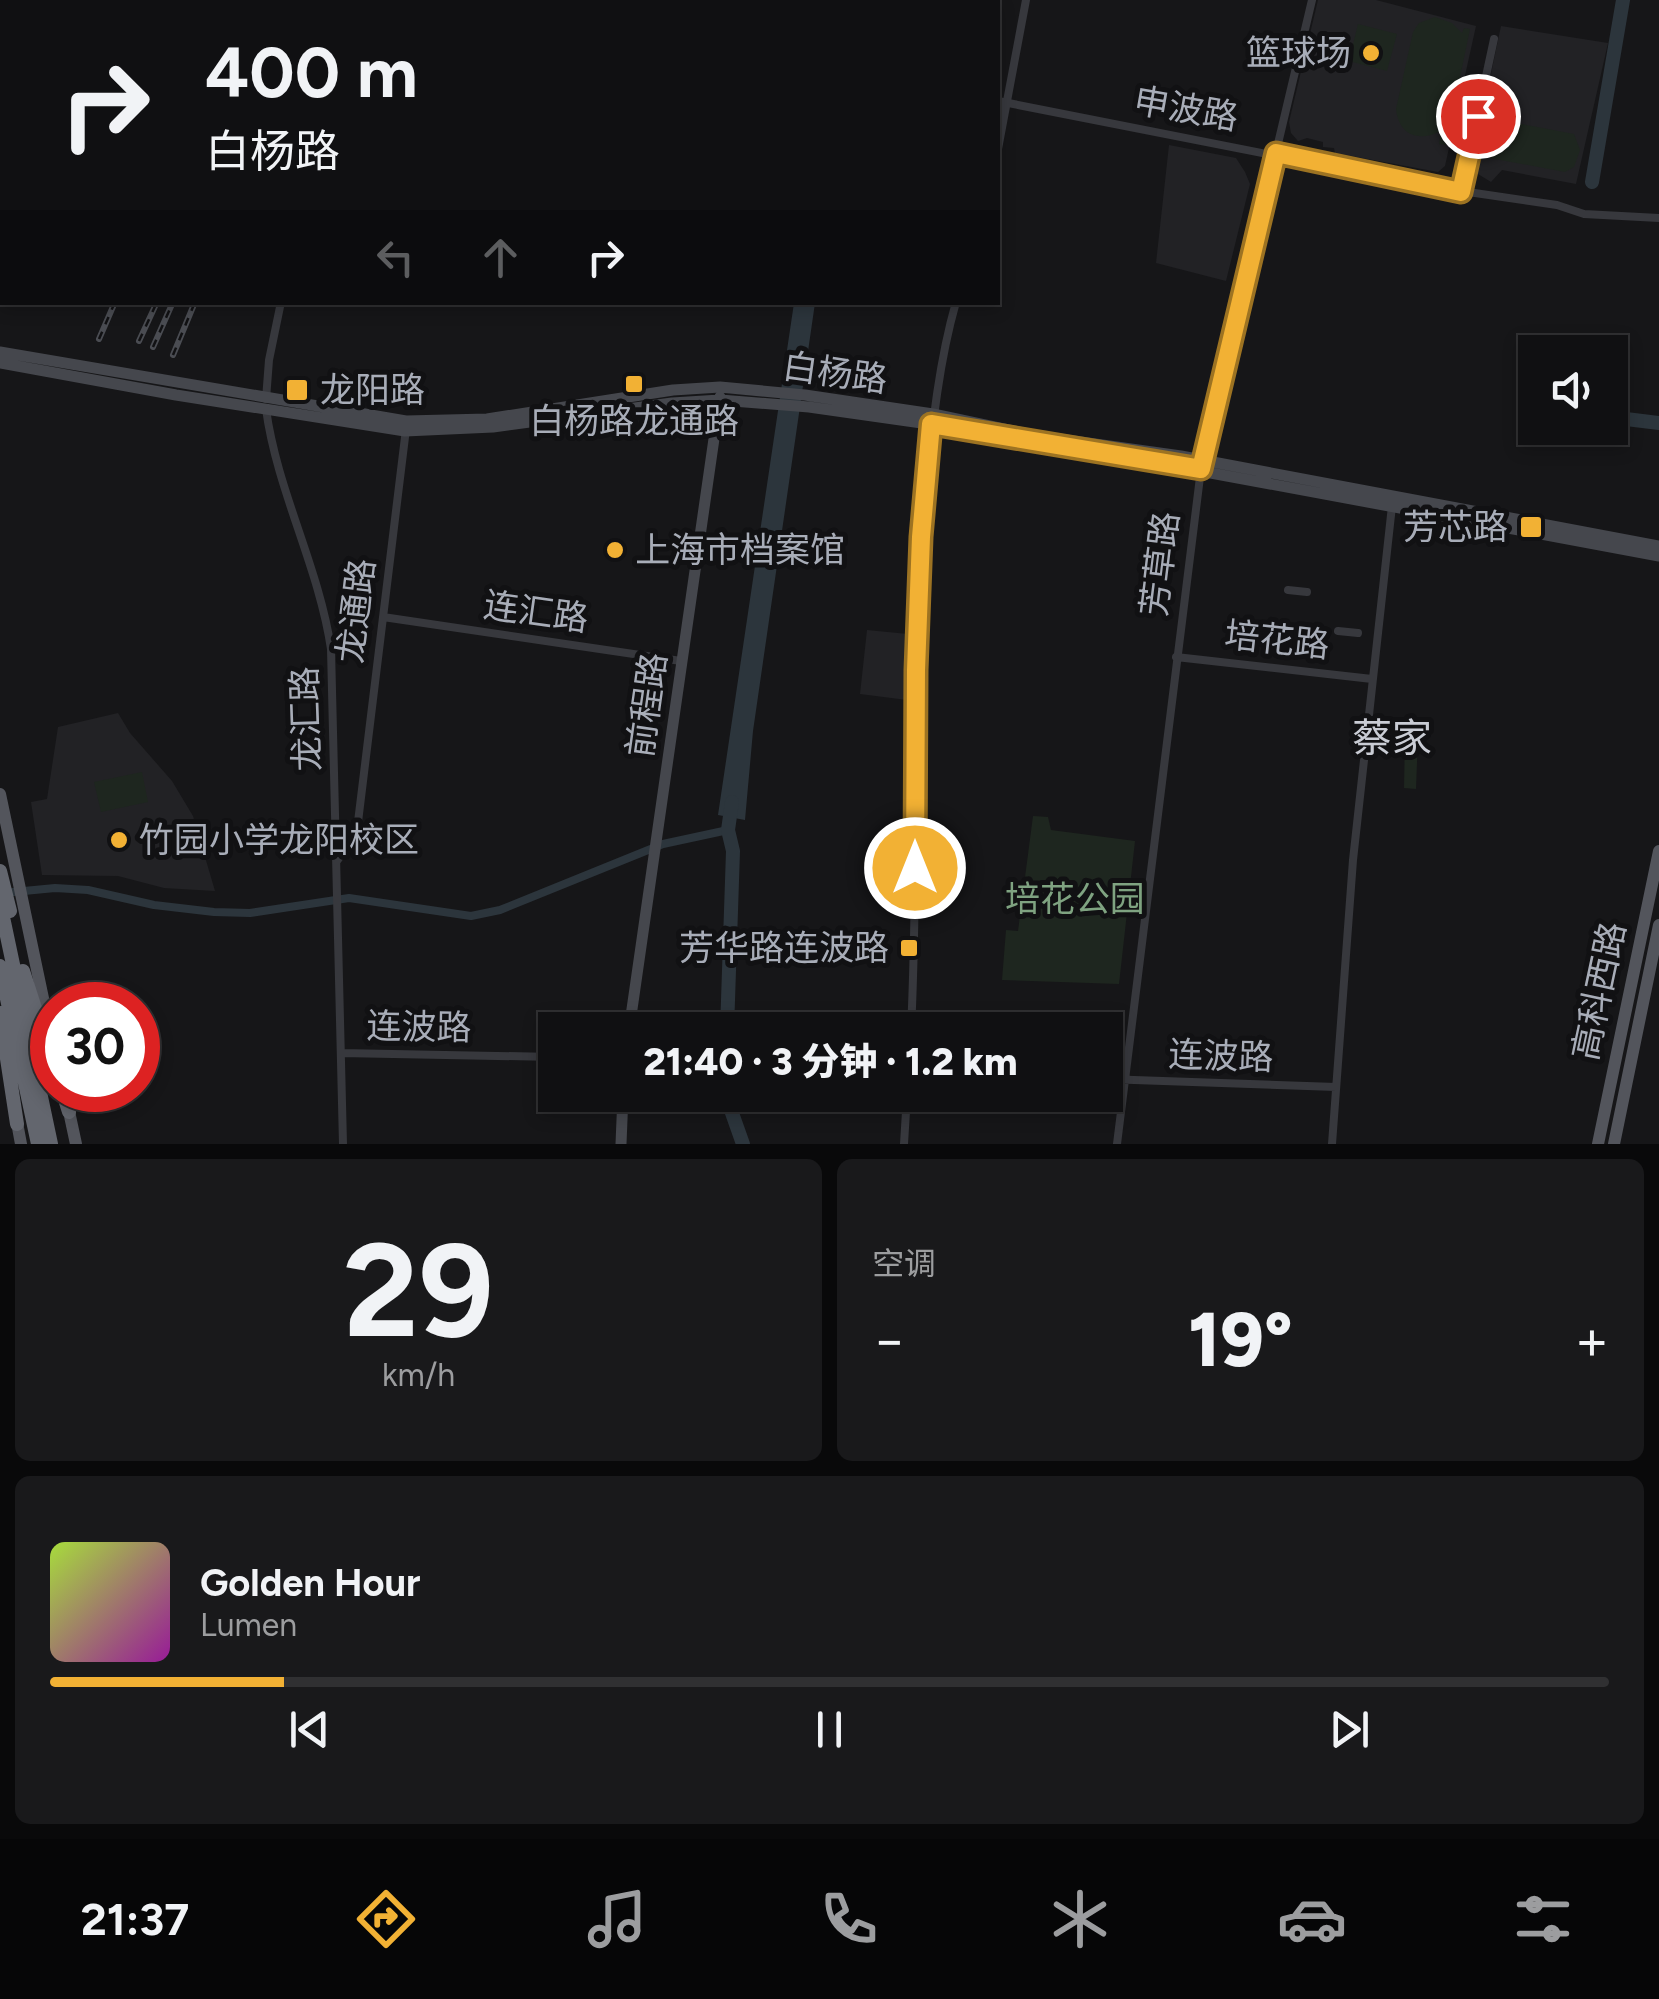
<!DOCTYPE html>
<html lang="zh">
<head>
<meta charset="utf-8">
<style>
  body { margin:0; font-family:Figtree,"Noto Sans SC",sans-serif; background:#19191b; color:#f1f3f6; height:100vh; display:flex; flex-direction:column; font-size:38px; white-space:nowrap }
  * { box-sizing:border-box; margin:0 }
  p { font-size:32px; color:#9c9d9f }
  .icon { flex:none; width:55px; height:55px; fill:none; stroke:currentColor; stroke-width:2; stroke-linecap:round; stroke-linejoin:round }
  .map { position:relative; height:1144px; overflow:hidden }
  .drawer { display:flex; flex-direction:column; gap:15px; padding:15px; background:#09090a; flex:1 }
  .drawer>* { flex:none }
  .hud { position:absolute; left:0px; top:0px; width:1000px; height:305px; box-shadow:0 5px 15px #0003,0 0 0 2px #303032; background:#101012; color:#f1f3f6; overflow:hidden }
  .tools { position:absolute; left:1518px; top:335px; display:grid; gap:20px }
  .tools a { display:grid; place-items:center; width:110px; height:110px; border-radius:0px; background:#101012; box-shadow:0 5px 15px #0003,0 0 0 2px #303032; font-size:50px }
  .speed { position:absolute; left:30px; top:982px; display:flex; gap:20px; font-size:50px; font-weight:700; text-align:center }
  .speed>* { display:grid; place-content:center; width:130px; height:130px; border-radius:50%; background:#101012; box-shadow:0 5px 15px #0003,0 0 0 2px #303032; line-height:1 }
  .speed .limit { border:15px solid #d22; background:#fff; color:#111 }
  .pin { position:absolute; display:grid; place-items:center; width:85px; height:85px; color:#fff; margin:-42px; border:5px solid #fff; border-radius:50%; box-shadow:0 2px 10px #0007 }
  .me { position:absolute; width:110px; margin:-55px; rotate:0deg; stroke-linejoin:round; filter:drop-shadow(0 0 8px #0008) }
  .turn { display:flex; align-items:center; gap:35px; height:210px; padding:0 40px; font-size:45px }
  .turn .icon { width:130px; height:130px; stroke-width:2.5 }
  .turn b { display:block; font-size:70px; line-height:85px }
  .lanes { display:flex; align-items:center; height:95px; padding:0 40px; background:#0003; justify-content:center; gap:50px; direction:ltr }
  .lanes .off { opacity:.35 }
  .big { font-size:75px; font-weight:800; line-height:1.1 }
  .drawer .tile { flex:1; display:flex; flex-direction:column; justify-content:center; gap:15px; min-width:0; padding:0 35px; border-radius:15px; background:#19191b }
  .drawer .dial { align-items:center; gap:0 }
  .dial b { font-size:130px; line-height:1 }
  .song { display:flex; align-items:center; gap:30px }
  .cover { width:120px; height:120px; border-radius:15px; background:linear-gradient(135deg,hsl(80 70% 55%),hsl(300 70% 35%)) }
  .played { height:10px; border-radius:5px; background:linear-gradient(90deg,#f2b134 15%,#303032 15%) }
  .keys { display:flex; justify-content:space-around; direction:ltr }
  .heat { display:flex; justify-content:space-between; align-items:center; font-size:55px; direction:ltr }
  .drawer .tiles { flex:1; display:grid; gap:15px; grid-template-columns:1fr 1fr }
  .tile:last-child { grid-column:span 2 }
  .trip { position:absolute; left:538px; top:1012px; width:585px; height:100px; border-radius:0px; background:#101012; box-shadow:0 5px 15px #0003,0 0 0 2px #303032; font-weight:800; line-height:100px; text-align:center }
  .tabs { display:flex; height:160px; justify-content:space-around; align-items:center; background:#060607; color:#9c9d9f }
  .tabs .icon { width:70px; height:70px }
  .tabs .current { color:#f2b134 }
  .tabs b { font-size:45px; color:#f1f3f6 }
  .map>svg:first-child { display:block }
  .built { fill:#222225 }
  .green { fill:#1e261f }
  .water { fill:#2c353c }
  .lines { fill:none; stroke-linecap:round; stroke-linejoin:round }
  .canal { stroke:#2c353c; stroke-width:8 }
  .river { stroke:#2c353c; stroke-width:14 }
  .street { stroke:#37383d; stroke-width:8 }
  .secondary { stroke:#45474d; stroke-width:11 }
  .primary { stroke:#53555c; stroke-width:12 }
  .highway { stroke:#63666e; stroke-width:14 }
  .rail-casing { stroke:#4a4c52; stroke-width:6 }
  .rail { stroke:#111113; stroke-width:2.5; stroke-dasharray:8; stroke-linecap:butt }
  .highway-bridge { stroke:#63666e; stroke-width:14 }
  .route-casing { stroke:#9d7322; stroke-width:25 }
  .route { stroke:#f2b134; stroke-width:18 }
  .poi-dot { fill:#f2b134; stroke:#111113; stroke-width:4 }
  .labels { text-anchor:middle; dominant-baseline:central; stroke-width:10; stroke-linejoin:round; paint-order:stroke }
  .poi-label { font-size:35px; fill:#a8adb8; stroke:#111113; text-anchor:end }
  .street-label { font-size:35px; fill:#a8adb8; stroke:#111113 }
  .park-label { font-size:35px; fill:#7fa381; stroke:#111113 }
  .quarter-label { font-size:40px; fill:#c9ccd4; stroke:#111113 }
</style>
</head>
<body>
<div class="map">
<svg width="1659" height="1144" viewBox="0 0 1659 1144">
  <rect width="100%" height="100%" fill="#161618"/>
  <path class="built" d="M1318,0H1376L1476,26L1445,166L1438,172L1335,153L1334,148L1323,147V142L1307,138L1298,141L1291,133L1289,122Z
    M1501,26L1608,43L1576,184L1502,170L1491,182L1478,174L1475,150Z
    M1169,145L1236,158L1245,172L1250,184L1226,281L1156,263Z
    M867,630L908,634L907,700L860,694Z
    M118,713L130,733L172,781L193,816L215,891L164,888L118,876L42,875L31,802L47,799L58,727Z"/>
  <path class="green" d="M1435,17L1452,23L1462,33L1464,28L1470,29L1446,145L1439,144L1441,131C1419,142 1399,136 1396,109L1413,32L1419,23Z
    M1358,24L1397,34L1387,71L1349,61Z
    M1496,119L1574,134L1580,150L1574,167L1565,172L1490,158C1477,149 1479,134 1486,123Z
    M1405,736L1418,737L1416,789L1404,788Z
    M142,772L148,802L101,812L94,782Z
    M1033,816L1048,817L1051,830L1135,841L1119,984L1002,980L1006,930L1018,931Z"/>
  <path class="water" d="M794,303H815L753,731L745,820L718,815Z"/>
  <g class="lines">
    <path class="canal" d="M3,893L55,888L88,890L154,905L214,912L250,913L349,898L471,916L500,910L663,844L728,830"/>
    <path class="river" d="M1592,182L1623,0
      M1610,417L1659,423
      M727,1030L733,851L728,830L732,802
      M730,1095L732,1113L743,1144"/>
    <path class="street" d="M998,101L1434,187L1557,205L1584,214L1659,218
      M998,149L1026,0
      M1461,192L1494,39
      M266,399L269,360L281,302
      M266,409C277,491 319,567 331,649L343,1144
      M1288,590L1307,592
      M383,617L681,661
      M1338,631L1358,633
      M1176,657L1372,679
      M337,861L350,843L358,822L406,429
      M911,1030C920,847 910,665 927,482C933,421 939,362 956,302
      M341,1053L555,1057
      M1105,1079L1336,1087
      M904,1144L907,1095
      M1117,1144L1201,469L1312,0
      M1332,1144L1353,860L1392,506"/>
    <path class="secondary" d="M0,352L406,421L487,419L673,390L720,387L805,395L933,414L1038,436L1181,456L1659,546
      M0,363L176,395L405,431L493,427L672,403L720,400L809,407L971,430
      M1108,454L1659,556
      M629,1030L720,397
      M621,1144L623,1095"/>
    <path class="primary" d="M62,0V2
      M14,2L15,0
      M78,2L79,0
      M0,42L2,35
      M0,195L2,186
      M0,794L52,1041
      M67,1102L76,1144
      M16,1117L21,1144
      M1598,1144L1659,851
      M1614,1144L1659,925"/>
    <path class="highway" d="M22,2L23,0
      M39,2V0
      M52,2L53,0
      M69,2L70,0
      M0,153L2,146
      M0,871L10,911
      M0,903L51,1144
      M0,966L38,1144
      M23,971L52,1061
      M0,1013L17,1124
      M62,1090L69,1112"/>
    <g class="rail-casing">
      <path id="rail" d="M237,2L238,0
        M302,2L303,0
        M99,339L115,302
        M139,341L157,302
        M153,347L173,302
        M173,355L195,302"/>
    </g>
    <use href="#rail" class="rail"/>
    <path class="highway-bridge" d="M0,112L2,94"/>
  </g>
  <g class="lines">
    <g class="route-casing">
      <path id="route" d="M915,868L916,670L921,537L931,424L1201,469L1276,153L1461,192L1478,116"/>
    </g>
    <use href="#route" class="route"/>
  </g>
  <g class="poi-dot">
    <circle cx="1371" cy="53" r="10"/>
    <rect x="624" y="374" width="20" height="20" rx="5"/>
    <rect x="285" y="378" width="24" height="24" rx="5"/>
    <rect x="1519" y="515" width="24" height="24" rx="5"/>
    <circle cx="615" cy="550" r="10"/>
    <circle cx="119" cy="840" r="10"/>
    <rect x="899" y="938" width="20" height="20" rx="5"/>
  </g>
  <g class="labels">
    <g class="poi-label">
      <text x="1351" y="53">篮球场</text>
      <text x="320" y="390" text-anchor="start">龙阳路</text>
      <text x="634" y="421" text-anchor="middle">白杨路龙通路</text>
      <text x="1508" y="527">芳芯路</text>
      <text x="635" y="550" text-anchor="start">上海市档案馆</text>
      <text x="139" y="840" text-anchor="start">竹园小学龙阳校区</text>
      <text x="889" y="948">芳华路连波路</text>
    </g>
    <g class="street-label">
      <text transform="translate(1186 109) rotate(10)">申波路</text>
      <text transform="translate(835 373) rotate(8)">白杨路</text>
      <text transform="translate(1160 564) rotate(-83)">芳草路</text>
      <text transform="translate(356 611) rotate(-83)">龙通路</text>
      <text transform="translate(536 612) rotate(8)">连汇路</text>
      <text transform="translate(1277 640) rotate(6)">培花路</text>
      <text transform="translate(647 705) rotate(-82)">前程路</text>
      <text transform="translate(306 719) rotate(-92)">龙汇路</text>
      <text transform="translate(1599 991) rotate(-78)">高科西路</text>
      <text transform="translate(419 1027) rotate(1)">连波路</text>
      <text transform="translate(1221 1056) rotate(2)">连波路</text>
    </g>
    <g class="park-label">
      <text x="1075" y="899">培花公园</text>
    </g>
    <g class="quarter-label">
      <text x="1392" y="738">蔡家</text>
    </g>
  </g>
</svg>
<div class="tools">
<a><svg class="icon" aria-label="sound" viewBox="0 0 24 24"><path d="M4 9h4l5-4v14l-5-4H4zM17 9q2 3 0 6"/></svg></a>
</div>
<div class="speed"><div class="limit">30</div></div>
<div class="pin" style="left:1478px;top:116px;background:#d93025"><svg class="icon" aria-label="arrive" viewBox="0 0 24 24"><path d="M6 21V4h12l-3 4 3 4H6"/></svg></div>
<svg class="me" style="left:915px;top:868px" viewBox="-20 -20 40 40"><circle r="17" fill="#f2b134" stroke="#fff" stroke-width="3"/><path d="M0-11L8 9 0 5-8 9z" fill="#fff"/></svg>
<div class="trip">21:40 · 3 分钟 · 1.2 km</div>
<div class="hud">
<div class="turn"><svg class="icon" aria-label="right" viewBox="0 0 24 24"><path d="M7 20v-9h11M14 6l5 5-5 5"/></svg><div><b>400 m</b>白杨路</div></div>
<div class="lanes"><svg class="icon off" aria-label="left" viewBox="0 0 24 24"><path d="M17 20v-9H6M10 6l-5 5 5 5"/></svg><svg class="icon off" aria-label="ahead" viewBox="0 0 24 24"><path d="M12 20V5M6 11l6-6 6 6"/></svg><svg class="icon" aria-label="right" viewBox="0 0 24 24"><path d="M7 20v-9h11M14 6l5 5-5 5"/></svg></div>
</div>
</div>
<section class="drawer">
<div class="tiles">
<div class="tile dial"><b>29</b><p>km/h</p></div>
<div class="tile"><p>空调</p>
<div class="heat"><a>−</a><b class="big">19°</b><a>+</a></div>
</div>
<div class="tile">
<div class="song"><i class="cover"></i><div><b>Golden Hour</b><p>Lumen</p></div></div>
<div class="played"></div>
<div class="keys"><svg class="icon" aria-label="previous" viewBox="0 0 24 24"><path d="M18 5L8 12l10 7zM5 5v14"/></svg><svg class="icon" aria-label="pause" viewBox="0 0 24 24"><path d="M8 5v14M16 5v14"/></svg><svg class="icon" aria-label="next" viewBox="0 0 24 24"><path d="M6 5l10 7-10 7zM19 5v14"/></svg></div>
</div>
</div>
</section>
<nav class="tabs">
<b>21:37</b>
<svg class="icon current" aria-label="directions" viewBox="0 0 24 24"><path d="M12 3l9 9-9 9-9-9zM9 14v-3h6M13 9l2 2-2 2"/></svg>
<svg class="icon" aria-label="music" viewBox="0 0 24 24"><path d="M9 18V5l10-2v13"/><circle cx="6" cy="18" r="3"/><circle cx="16" cy="16" r="3"/></svg>
<svg class="icon" aria-label="phone" viewBox="0 0 24 24"><path d="M5 4h4l2 5-3 2q2 4 5 5l2-3 5 2v4C11 20 4 13 5 4z"/></svg>
<svg class="icon" aria-label="climate" viewBox="0 0 24 24"><path d="M12 3v18M4 7l16 10M4 17L20 7"/></svg>
<svg class="icon" aria-label="car" viewBox="0 0 24 24"><path d="M5 17H2v-5l4-1 3-4h7l3 4 3 1v5h-3M9 17h6M6 11h13"/><circle cx="7" cy="17" r="2"/><circle cx="17" cy="17" r="2"/></svg>
<svg class="icon" aria-label="filters" viewBox="0 0 24 24"><path d="M4 7h16M4 17h16"/><circle cx="9" cy="7" r="2"/><circle cx="15" cy="17" r="2"/></svg>
</nav>
</body>
</html>
